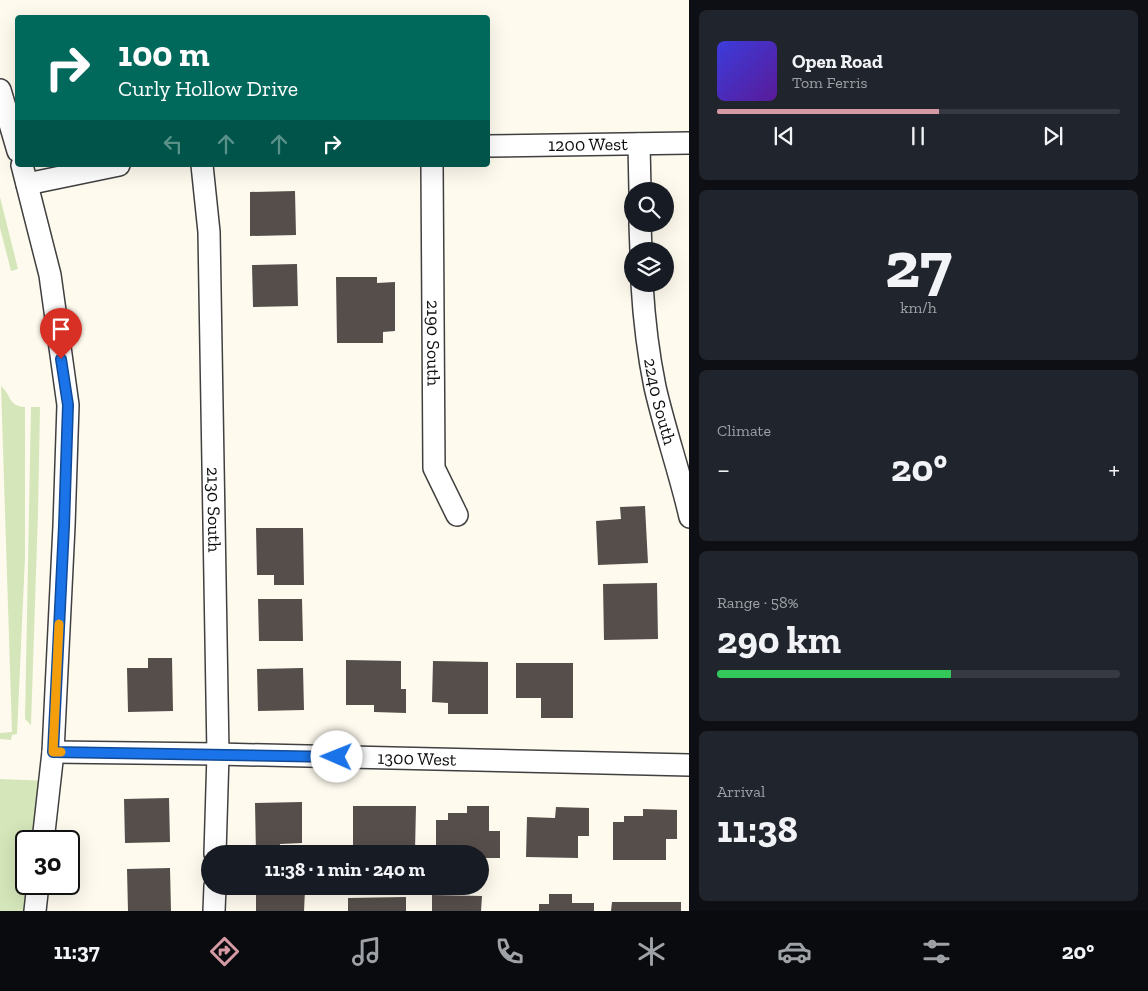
<!DOCTYPE html>
<html lang="en">
<head>
<meta charset="utf-8">
<style>
  body { margin:0; font-family:"Zilla Slab",serif; background:#20242c; color:#f1f3f6; height:100vh; display:flex; flex-direction:column; font-size:19px; white-space:nowrap }
  * { box-sizing:border-box; margin:0 }
  p { font-size:16px; color:#9ea1a6 }
  .icon { flex:none; width:28px; height:28px; fill:none; stroke:currentColor; stroke-width:2; stroke-linecap:round; stroke-linejoin:round }
  .map { position:relative; flex:1; overflow:hidden }
  .side { display:flex; flex-direction:column; gap:10px; padding:10px; background:#0d0f14; width:459px }
  .side>* { flex:none }
  .banner { position:absolute; left:15px; top:15px; width:475px; height:152px; border-radius:5px; box-shadow:0 5px 20px #0002; background:#00695c; color:#fff; overflow:hidden }
  .tools { position:absolute; left:624px; top:182px; display:grid; gap:10px }
  .tools a { display:grid; place-items:center; width:50px; height:50px; border-radius:50%; background:#171b24; box-shadow:0 5px 20px #0002; font-size:25px }
  .speed { position:absolute; left:15px; top:830px; display:flex; gap:10px; font-size:25px; font-weight:700; text-align:center }
  .speed>* { display:grid; place-content:center; width:65px; height:65px; border-radius:50%; background:#171b24; box-shadow:0 5px 20px #0002; line-height:1 }
  .speed .limit { border:2px solid #111; border-radius:8px; background:#fff; color:#111 }
  .pin { position:absolute; display:grid; place-items:center; width:42px; height:42px; color:#fff; margin:-51px -21px; border-radius:50% 50% 50% 0; rotate:-45deg; box-shadow:0 0 5px #0007 }
  .pin .icon { rotate:45deg }
  .me { position:absolute; width:55px; margin:-28px; rotate:271deg; stroke-linejoin:round; filter:drop-shadow(0 0 4px #0008) }
  .turn { display:flex; align-items:center; gap:18px; height:105px; padding:0 20px; font-size:22px }
  .turn .icon { width:65px; height:65px; stroke-width:2.5 }
  .turn b { display:block; font-size:35px; line-height:42px }
  .lanes { display:flex; align-items:center; height:48px; padding:0 20px; background:#0003; justify-content:center; gap:25px; direction:ltr }
  .lanes .off { opacity:.35 }
  .big { font-size:38px; font-weight:700; line-height:1.1 }
  .side .tile { flex:1; display:flex; flex-direction:column; justify-content:center; gap:8px; min-width:0; padding:0 18px; border-radius:8px; background:#20242c }
  .side .dial { align-items:center; gap:0 }
  .dial b { font-size:65px; line-height:1 }
  .song { display:flex; align-items:center; gap:15px }
  .cover { width:60px; height:60px; border-radius:8px; background:linear-gradient(135deg,hsl(240 70% 55%),hsl(270 70% 35%)) }
  .played { height:5px; border-radius:2px; background:linear-gradient(90deg,#d69aa4 55%,#363941 55%) }
  .keys { display:flex; justify-content:space-around; direction:ltr }
  .heat { display:flex; justify-content:space-between; align-items:center; font-size:28px; direction:ltr }
  .charge { height:8px; border-radius:4px; background:linear-gradient(90deg,#34c759 58%,#363941 0) }
  .trip { position:absolute; left:201px; top:845px; width:288px; height:50px; border-radius:25px; background:#171b24; box-shadow:0 5px 20px #0002; font-weight:700; line-height:50px; text-align:center }
  .dock { display:flex; height:80px; justify-content:space-around; align-items:center; background:#090b0e; color:#9ea1a6 }
  .dock .icon { width:35px; height:35px }
  .dock .current { color:#d69aa4 }
  .dock b { font-size:22px; color:#f1f3f6 }
  main { display:flex; flex:1; min-height:0 }
  .map>svg:first-child { display:block }
  .green { fill:#d5e6ba }
  .building { fill:#554e4a }
  .lines { fill:none; stroke-linecap:round; stroke-linejoin:round }
  .street-casing { stroke:#404040; stroke-width:24 }
  .street { stroke:#fff; stroke-width:21 }
  .route-casing { stroke:#114b97; stroke-width:12 }
  .route { stroke:#1a73e8; stroke-width:9 }
  .slow { stroke:#f59e0b; stroke-width:9 }
  .labels { text-anchor:middle; dominant-baseline:central; stroke-width:5; stroke-linejoin:round; paint-order:stroke }
  .street-label { font-size:18px; fill:#0d0d0d; stroke:#fff }
</style>
</head>
<body>
<main>
<div class="map">
<svg width="690" height="911" viewBox="0 0 690 911">
  <rect width="100%" height="100%" fill="#fefaee"/>
  <path class="green" d="M0,197L18,269L11,271L0,228Z
    M1,386C12,396 8,406 25,407V557L17,734L12,735L11,740L0,739V733L12,732Z
    M31,407H40L38,513L31,725L25,719Z
    M0,779L50,781L42,841H26V884H37L34,911H0Z"/>
  <path class="building" d="M295,191L296,235L250,236V192Z
    M297,264L298,306L253,307L252,265Z
    M336,277H377V283L395,282V331L383,332V343H337Z
    M645,506L648,563L598,565L596,521L621,519L620,507Z
    M256,528H303L304,585H274V575H257Z
    M657,583L658,639L604,640L603,584Z
    M258,599H302L303,641H259Z
    M148,658H172L173,711L128,712L127,668H148Z
    M346,660L401,661V689H406V713L374,712V705H346Z
    M433,661L488,662V714H448V703L432,702Z
    M516,663H573V718H541V698H516Z
    M303,668L304,710L258,711L257,669Z
    M169,798L170,842L125,843L124,799Z
    M302,802V843L280,844L279,854H256L255,803Z
    M353,806H416L415,851L353,850Z
    M467,806H489V831H500V858H480V854H436V820H448V813H467Z
    M556,807L589,808V836H578V858L526,857L527,817L555,818Z
    M643,809L677,810V839H666V860H613V822H624V816H643Z
    M170,868L171,911H128L127,869Z
    M256,886H278V890H305L304,911H256Z
    M549,894H572V903H594V911H539V904H549Z
    M432,895L482,896L481,911H432Z
    M406,897V911H348V898Z
    M612,902H681V911H611Z"/>
  <g class="lines">
    <g class="street-casing">
      <g id="street">
        <path d="M0,90L18,151"/>
        <path d="M639,144L640,191"/>
        <path id="s1" d="M488,146L690,143"/>
        <path d="M22,165L50,275L68,405L64,526L53,752L43,841"/>
        <path id="s2" d="M202,165L209,232L218,754L215,854"/>
        <path id="s3" d="M432,165L434,468L457,515"/>
        <path d="M27,184L119,165"/>
        <path d="M640,224L641,251"/>
        <path id="s4" d="M642,284C644,318 648,353 655,387C665,431 680,473 690,517"/>
        <path id="s5" d="M53,752L218,754L690,765"/>
        <path d="M35,911L38,884"/>
        <path d="M214,911L215,886"/>
      </g>
    </g>
    <use href="#street" class="street"/>
  </g>
  <g class="lines">
    <g class="route-casing">
      <path id="route" d="M61,359L68,405L64,526L53,752L337,757"/>
    </g>
    <use href="#route" class="route"/>
    <path class="slow" d="M59,624L53,752H61"/>
  </g>
  <g class="labels">
    <g class="street-label">
      <text stroke="none"><textPath href="#s1" startOffset="100">1200 West</textPath></text>
      <text stroke="none"><textPath href="#s3" startOffset="178">2190 South</textPath></text>
      <text stroke="none"><textPath href="#s4" startOffset="119">2240 South</textPath></text>
      <text stroke="none"><textPath href="#s2" startOffset="345">2130 South</textPath></text>
      <text stroke="none"><textPath href="#s5" startOffset="364">1300 West</textPath></text>
    </g>
  </g>
</svg>
<div class="tools">
<a><svg class="icon" aria-label="search" viewBox="0 0 24 24"><circle cx="10" cy="10" r="6"/><path d="M15 15l6 6"/></svg></a>
<a><svg class="icon" aria-label="layers" viewBox="0 0 24 24"><path d="M12 4l9 5-9 5-9-5zM3 14l9 5 9-5"/></svg></a>
</div>
<div class="speed"><div class="limit">30</div></div>
<div class="pin" style="left:61px;top:359px;background:#d93025"><svg class="icon" aria-label="arrive" viewBox="0 0 24 24"><path d="M6 21V4h12l-3 4 3 4H6"/></svg></div>
<svg class="me" style="left:337px;top:757px" viewBox="-20 -20 40 40"><circle r="19" fill="#fff"/><path d="M0-13L10 11 0 6-10 11z" fill="#1a73e8"/></svg>
<div class="trip">11:38 · 1 min · 240 m</div>
<div class="banner">
<div class="turn"><svg class="icon" aria-label="right" viewBox="0 0 24 24"><path d="M7 20v-9h11M14 6l5 5-5 5"/></svg><div><b>100 m</b>Curly Hollow Drive</div></div>
<div class="lanes"><svg class="icon off" aria-label="left" viewBox="0 0 24 24"><path d="M17 20v-9H6M10 6l-5 5 5 5"/></svg><svg class="icon off" aria-label="ahead" viewBox="0 0 24 24"><path d="M12 20V5M6 11l6-6 6 6"/></svg><svg class="icon off" aria-label="ahead" viewBox="0 0 24 24"><path d="M12 20V5M6 11l6-6 6 6"/></svg><svg class="icon" aria-label="right" viewBox="0 0 24 24"><path d="M7 20v-9h11M14 6l5 5-5 5"/></svg></div>
</div>
</div>
<section class="side">
<div class="tile">
<div class="song"><i class="cover"></i><div><b>Open Road</b><p>Tom Ferris</p></div></div>
<div class="played"></div>
<div class="keys"><svg class="icon" aria-label="previous" viewBox="0 0 24 24"><path d="M18 5L8 12l10 7zM5 5v14"/></svg><svg class="icon" aria-label="pause" viewBox="0 0 24 24"><path d="M8 5v14M16 5v14"/></svg><svg class="icon" aria-label="next" viewBox="0 0 24 24"><path d="M6 5l10 7-10 7zM19 5v14"/></svg></div>
</div>
<div class="tile dial"><b>27</b><p>km/h</p></div>
<div class="tile"><p>Climate</p>
<div class="heat"><a>−</a><b class="big">20°</b><a>+</a></div>
</div>
<div class="tile"><p>Range · 58%</p><b class="big">290 km</b><div class="charge"></div></div>
<div class="tile"><p>Arrival</p><b class="big">11:38</b></div>
</section>
</main>
<nav class="dock">
<b>11:37</b>
<svg class="icon current" aria-label="directions" viewBox="0 0 24 24"><path d="M12 3l9 9-9 9-9-9zM9 14v-3h6M13 9l2 2-2 2"/></svg>
<svg class="icon" aria-label="music" viewBox="0 0 24 24"><path d="M9 18V5l10-2v13"/><circle cx="6" cy="18" r="3"/><circle cx="16" cy="16" r="3"/></svg>
<svg class="icon" aria-label="phone" viewBox="0 0 24 24"><path d="M5 4h4l2 5-3 2q2 4 5 5l2-3 5 2v4C11 20 4 13 5 4z"/></svg>
<svg class="icon" aria-label="climate" viewBox="0 0 24 24"><path d="M12 3v18M4 7l16 10M4 17L20 7"/></svg>
<svg class="icon" aria-label="car" viewBox="0 0 24 24"><path d="M5 17H2v-5l4-1 3-4h7l3 4 3 1v5h-3M9 17h6M6 11h13"/><circle cx="7" cy="17" r="2"/><circle cx="17" cy="17" r="2"/></svg>
<svg class="icon" aria-label="filters" viewBox="0 0 24 24"><path d="M4 7h16M4 17h16"/><circle cx="9" cy="7" r="2"/><circle cx="15" cy="17" r="2"/></svg>
<b>20°</b>
</nav>
</body>
</html>
